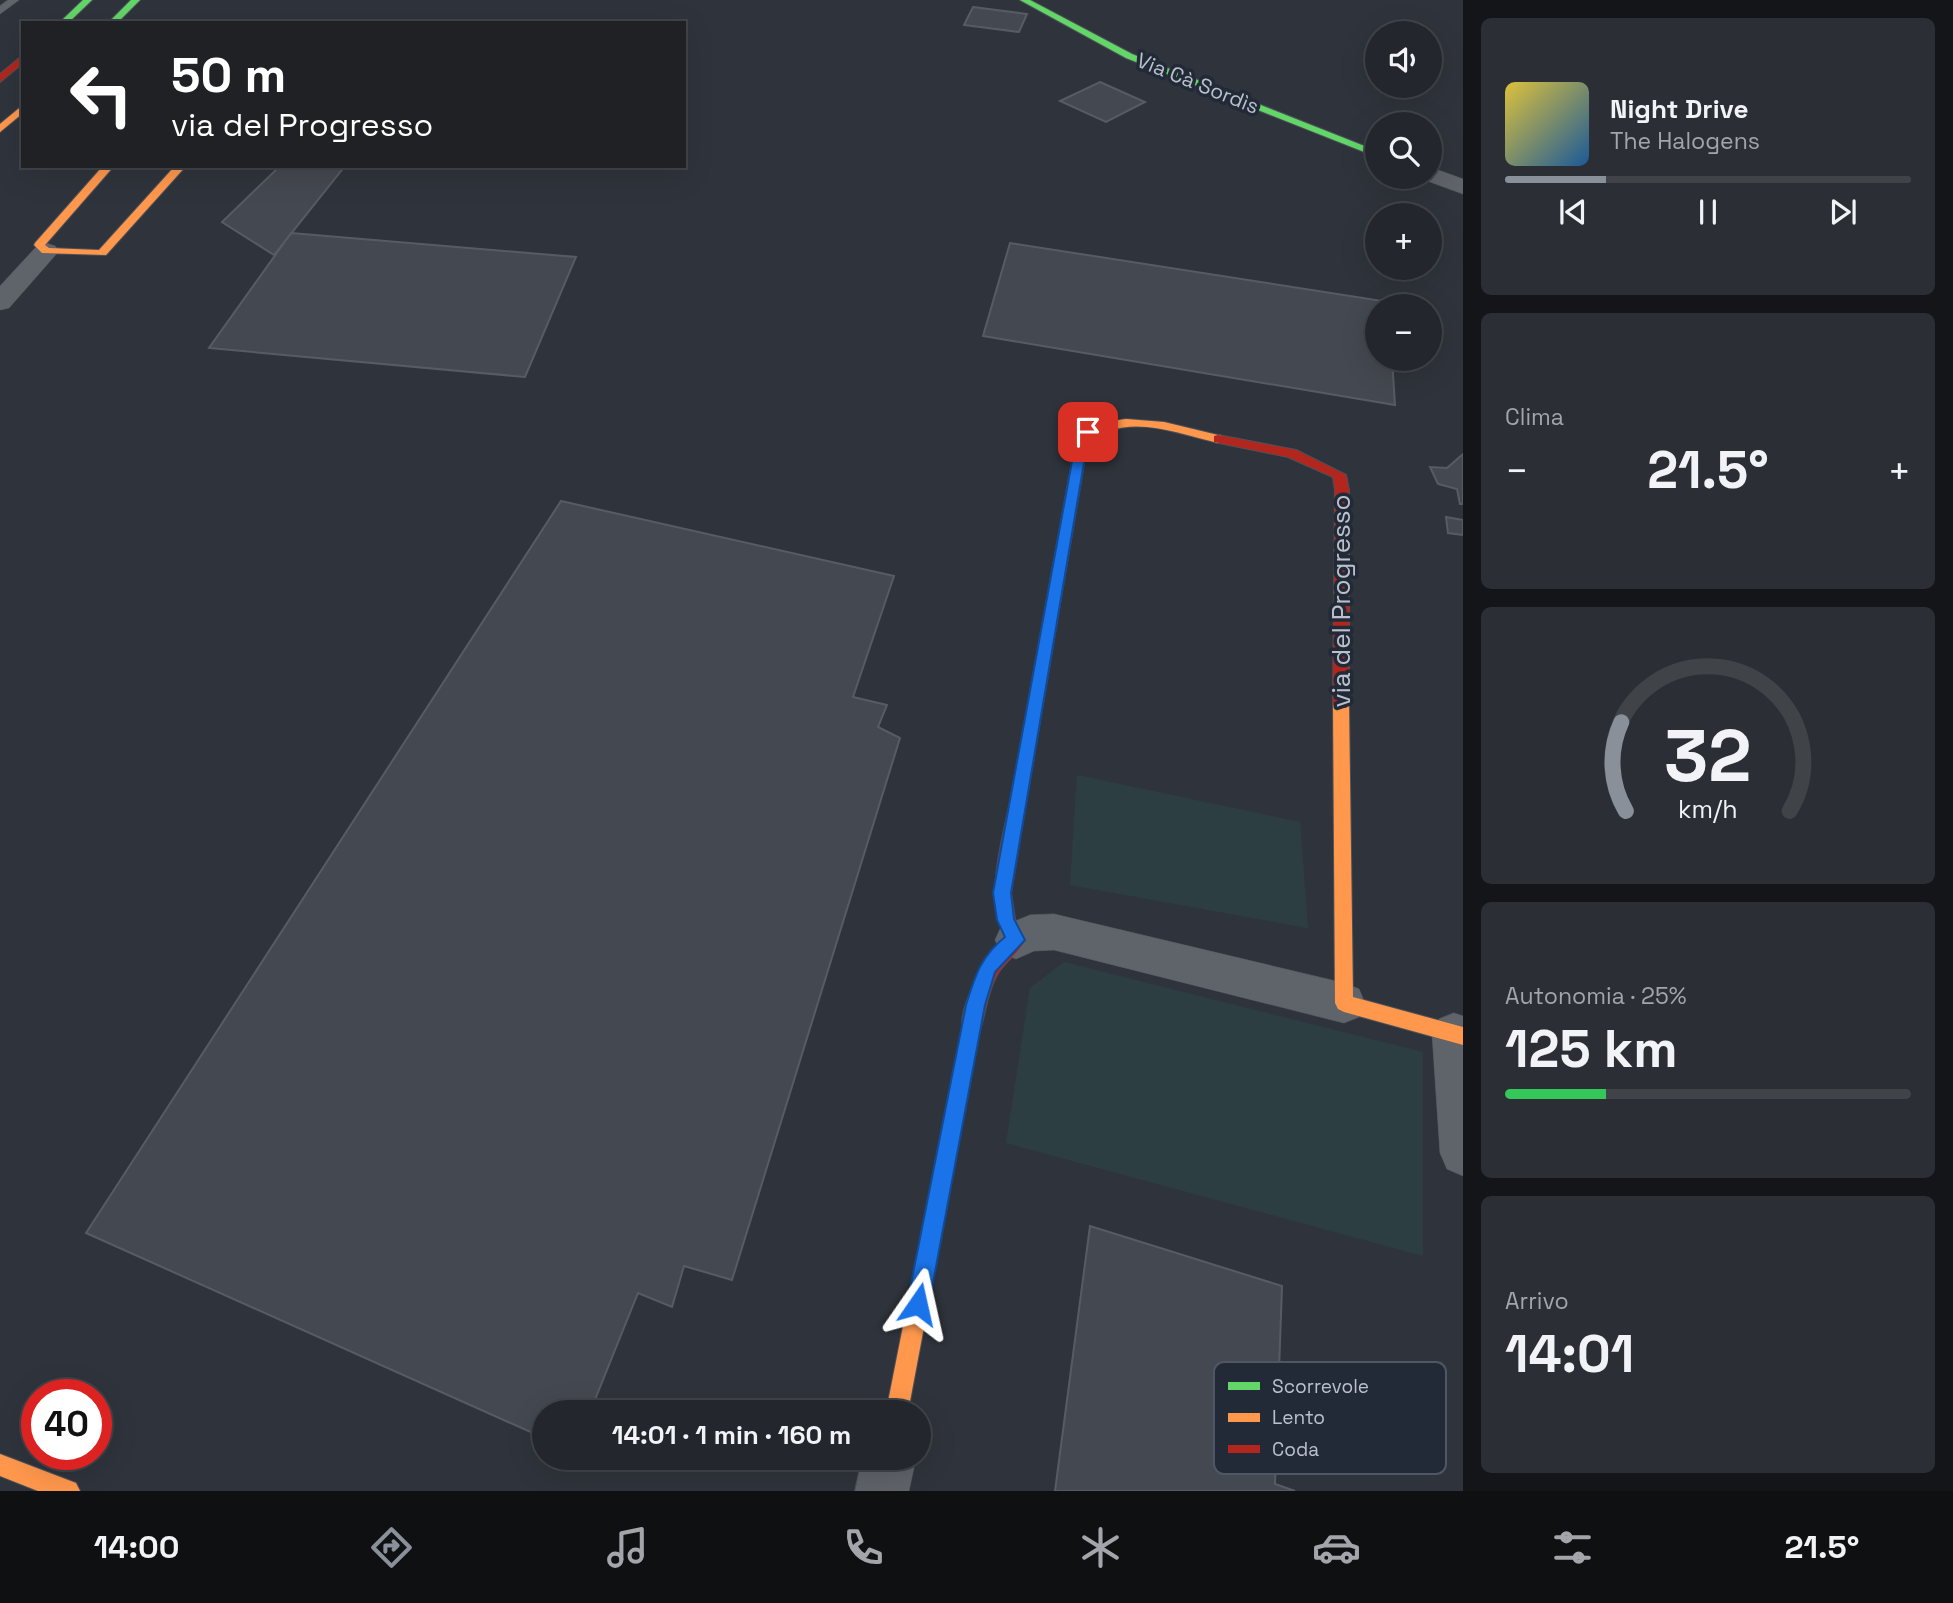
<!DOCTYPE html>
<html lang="it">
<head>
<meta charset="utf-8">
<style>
  body { margin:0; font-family:"Space Grotesk",sans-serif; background:#2b2f35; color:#f1f3f6; height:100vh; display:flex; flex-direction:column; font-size:26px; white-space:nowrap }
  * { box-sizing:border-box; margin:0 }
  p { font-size:23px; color:#a3a5aa }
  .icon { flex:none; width:38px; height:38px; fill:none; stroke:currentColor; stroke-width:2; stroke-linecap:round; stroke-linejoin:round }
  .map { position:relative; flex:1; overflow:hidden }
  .details { display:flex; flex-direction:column; gap:18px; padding:18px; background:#131519; width:490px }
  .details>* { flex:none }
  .hud { position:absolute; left:21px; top:21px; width:665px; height:147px; border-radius:0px; box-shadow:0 7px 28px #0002,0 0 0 2px #404449; background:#202124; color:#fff; overflow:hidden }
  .fabs { position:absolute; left:1365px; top:21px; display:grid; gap:14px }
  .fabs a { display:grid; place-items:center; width:77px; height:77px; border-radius:50%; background:#23272d; box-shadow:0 7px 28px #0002,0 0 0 2px #404449; font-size:35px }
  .speed { position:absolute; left:21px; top:1379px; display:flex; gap:14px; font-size:35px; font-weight:700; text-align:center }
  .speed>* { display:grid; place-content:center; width:91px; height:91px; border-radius:50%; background:#23272d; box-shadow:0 7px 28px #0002,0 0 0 2px #404449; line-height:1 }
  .speed .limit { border:10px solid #d22; background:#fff; color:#111 }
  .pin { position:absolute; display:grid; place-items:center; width:60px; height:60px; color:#fff; margin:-30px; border-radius:14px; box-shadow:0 4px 10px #0006 }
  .me { position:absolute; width:77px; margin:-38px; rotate:11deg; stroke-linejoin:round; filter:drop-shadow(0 0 5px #0008) }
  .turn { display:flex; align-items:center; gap:24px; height:147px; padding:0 35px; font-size:32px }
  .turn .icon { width:91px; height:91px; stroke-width:2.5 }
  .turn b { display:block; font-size:49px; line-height:60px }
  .big { font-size:52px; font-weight:800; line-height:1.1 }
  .details .tile { flex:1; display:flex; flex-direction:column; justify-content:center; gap:10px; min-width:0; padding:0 24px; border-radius:10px; background:#2b2f35 }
  .details .dial { align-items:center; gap:0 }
  .dial svg { height:182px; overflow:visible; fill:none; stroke:#404449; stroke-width:7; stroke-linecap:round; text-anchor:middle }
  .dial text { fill:#f1f3f6; stroke:none }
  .song { display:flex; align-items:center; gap:21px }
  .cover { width:84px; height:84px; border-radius:10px; background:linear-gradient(135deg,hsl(50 70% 55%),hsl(210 70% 35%)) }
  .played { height:7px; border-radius:4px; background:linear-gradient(90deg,#89909a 25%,#404449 25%) }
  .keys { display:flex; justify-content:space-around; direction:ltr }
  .heat { display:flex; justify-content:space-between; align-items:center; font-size:38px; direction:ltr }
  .charge { height:10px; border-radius:5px; background:linear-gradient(90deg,#34c759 25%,#404449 0) }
  .trip { position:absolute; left:532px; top:1400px; width:399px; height:70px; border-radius:35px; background:#23272d; box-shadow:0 7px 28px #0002,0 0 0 2px #404449; font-weight:800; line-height:70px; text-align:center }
  .dock { display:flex; height:112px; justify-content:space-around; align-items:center; background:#0e1012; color:#a3a5aa }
  .dock .icon { width:49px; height:49px }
  .dock .active { color:#89909a }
  .dock b { font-size:32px; color:#f1f3f6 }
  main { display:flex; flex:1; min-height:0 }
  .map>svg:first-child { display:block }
  .green { fill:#2c3e42 }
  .building { fill:#444850; stroke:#575c64; stroke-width:2 }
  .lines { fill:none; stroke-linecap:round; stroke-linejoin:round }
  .lane-casing { stroke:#4d5159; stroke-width:1 }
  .street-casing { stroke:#4d5159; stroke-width:1 }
  .fast-casing { stroke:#4d5159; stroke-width:2 }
  .slow-casing { stroke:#4d5159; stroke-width:2 }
  .jam-casing { stroke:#4d5159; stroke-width:2 }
  .lane { fill:#5f636a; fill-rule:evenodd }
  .street { fill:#5f636a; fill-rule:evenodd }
  .fast { fill:#63d668; fill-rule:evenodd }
  .slow { fill:#ff974d; fill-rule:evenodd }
  .jam { fill:#b3261e; fill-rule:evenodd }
  .route { fill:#1a73e8; stroke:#114b97; stroke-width:2 }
  .labels { text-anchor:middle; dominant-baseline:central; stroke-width:7; stroke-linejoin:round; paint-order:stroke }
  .far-street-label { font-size:21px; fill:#bac1cc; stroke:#222a38 }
  .street-label { font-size:26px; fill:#bac1cc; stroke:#222a38 }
  .key { fill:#222a38; stroke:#505764; stroke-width:2 }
  .key-label { font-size:19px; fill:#bac1cc }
</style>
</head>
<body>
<main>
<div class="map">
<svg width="1463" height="1491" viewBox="0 0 1463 1491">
  <rect width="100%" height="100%" fill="#2f343c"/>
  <path class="green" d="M1077,775L1300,822L1308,928L1070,885Z
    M1064,962L1423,1052V1256L1006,1143L1030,988Z"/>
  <path class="building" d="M973,7L1027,14L1019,32L964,25Z
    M1100,82L1145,102L1106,122L1060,101Z
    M280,166H345L274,255L222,222Z
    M291,233L576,257L525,377L209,348Z
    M1010,243L1389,302V306H1377V359H1392L1395,405L983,336Z
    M1463,454V504H1460L1457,489L1438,484L1430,467L1447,468Z
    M561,501L894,576L853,697L887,705L878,727L900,738L732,1280L684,1266L672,1307L638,1293L590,1412H544V1438L86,1233Z
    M1446,517L1463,520V535L1448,533Z
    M1090,1226L1282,1286L1275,1484L1295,1491H1055Z"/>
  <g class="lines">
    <g class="lane-casing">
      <path id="lane" d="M8,0H19L0,14V6Z"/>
    </g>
    <g class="street-casing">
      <path id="street" d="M1430,167L1463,179V194L1422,179L1420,177H1430Z
        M46,243L55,246L59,251L9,308L0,310V286L37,246Z
        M1054,914L1344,983L1359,989L1365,1003L1359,1017L1344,1023L1054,950L1034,951L1016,959L1001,953L995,940L1001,927L1030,915Z
        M1454,1013L1463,1016V1176L1447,1169L1440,1153L1432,1033L1439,1019Z
        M862,1458H916L909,1491H855Z"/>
    </g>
    <g class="fast-casing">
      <path id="fast" d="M83,0H92L68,23H59Z
        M131,0H140L117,23H108Z
        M1020,0H1030L1132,54L1377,151V157L1126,58Z"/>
    </g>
    <g class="slow-casing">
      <path id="slow" d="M23,105V113L0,132V124Z
        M103,166H114L45,245L49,248L99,250L175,166H186L106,255L42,253L34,245L35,243Z
        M1126,419L1164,422L1222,436L1224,439L1218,443C1176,433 1121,410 1087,446L1027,797L1025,802H1013L1011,797L1075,445C1088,427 1104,422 1126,419Z
        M1341,698L1349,704L1353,997L1463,1027V1045L1344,1012L1338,1009L1335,1003L1333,704Z
        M971,1020L978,1023L980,1029L908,1412H886L962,1029L964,1023Z
        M0,1454L76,1483L80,1491H38L0,1476Z"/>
    </g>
    <g class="jam-casing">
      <path id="jam" d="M23,55V63L0,82V74Z
        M1218,435L1296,450L1346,475L1349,490V704L1346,708H1336L1333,704L1335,490L1333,477L1288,457L1214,442V436Z
        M1019,790L1025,792L1027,797L1011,893L1015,919L1025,940C1019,953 1004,962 997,975C986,994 986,1016 978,1035L971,1038L964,1035C954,1011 988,954 1006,938C984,893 1002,844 1011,797L1013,792Z"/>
    </g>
    <use href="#lane" class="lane"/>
    <use href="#street" class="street"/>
    <use href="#fast" class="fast"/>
    <use href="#slow" class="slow"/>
    <use href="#jam" class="jam"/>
  </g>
  <path class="route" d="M1088,427L1095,432L1087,445L1011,893L1014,919L1025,940L995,972L985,1005L929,1304L926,1311L918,1314L911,1311L907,1304L966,1005C975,976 981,956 1005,937L997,920L993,893L1075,445L1084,429Z"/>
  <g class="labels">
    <g class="far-street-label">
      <text transform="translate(1198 83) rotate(22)">Via Cà Sordìs</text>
    </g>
    <g class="street-label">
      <text transform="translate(1341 601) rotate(-90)">via del Progresso</text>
    </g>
  </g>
  <rect x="1214" y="1362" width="232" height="112" rx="10" class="key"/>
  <rect x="1228" y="1382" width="32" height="8" fill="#63d668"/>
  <rect x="1228" y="1413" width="32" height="9" fill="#ff974d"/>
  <rect x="1228" y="1445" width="32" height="8" fill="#b3261e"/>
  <g class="key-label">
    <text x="1272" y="1393">Scorrevole</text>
    <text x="1272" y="1424">Lento</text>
    <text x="1272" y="1456">Coda</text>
  </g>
</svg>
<div class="fabs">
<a><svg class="icon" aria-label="sound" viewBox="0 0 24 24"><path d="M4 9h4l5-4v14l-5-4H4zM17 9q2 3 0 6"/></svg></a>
<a><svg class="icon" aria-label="search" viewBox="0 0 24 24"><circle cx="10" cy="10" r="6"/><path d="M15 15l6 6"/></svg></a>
<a>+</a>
<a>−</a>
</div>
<div class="speed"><div class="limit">40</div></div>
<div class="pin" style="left:1088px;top:432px;background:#d93025"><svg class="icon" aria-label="arrive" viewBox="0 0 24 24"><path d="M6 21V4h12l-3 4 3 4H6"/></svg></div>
<svg class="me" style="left:918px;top:1304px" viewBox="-20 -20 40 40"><path d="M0-17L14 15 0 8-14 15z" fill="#1a73e8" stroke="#fff" stroke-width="4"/></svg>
<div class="trip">14:01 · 1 min · 160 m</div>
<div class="hud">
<div class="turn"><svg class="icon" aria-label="left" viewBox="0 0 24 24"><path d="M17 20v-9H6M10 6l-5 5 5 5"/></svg><div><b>50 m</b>via del Progresso</div></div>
</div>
</div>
<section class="details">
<div class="tile">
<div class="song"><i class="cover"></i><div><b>Night Drive</b><p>The Halogens</p></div></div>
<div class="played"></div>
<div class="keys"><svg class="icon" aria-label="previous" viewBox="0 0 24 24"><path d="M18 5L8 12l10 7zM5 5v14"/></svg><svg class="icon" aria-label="pause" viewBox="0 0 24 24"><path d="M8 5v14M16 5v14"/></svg><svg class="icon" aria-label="next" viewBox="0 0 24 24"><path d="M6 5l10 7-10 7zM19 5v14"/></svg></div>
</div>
<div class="tile"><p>Clima</p>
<div class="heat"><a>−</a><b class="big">21.5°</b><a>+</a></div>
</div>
<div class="tile dial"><svg viewBox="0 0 100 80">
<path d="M14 69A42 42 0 1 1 86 69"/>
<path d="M14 69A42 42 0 0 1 12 30" stroke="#89909a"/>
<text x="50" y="56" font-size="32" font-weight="700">32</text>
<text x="50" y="72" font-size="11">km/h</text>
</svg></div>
<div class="tile"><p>Autonomia · 25%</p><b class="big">125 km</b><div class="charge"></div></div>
<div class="tile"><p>Arrivo</p><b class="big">14:01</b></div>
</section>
</main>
<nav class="dock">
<b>14:00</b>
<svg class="icon active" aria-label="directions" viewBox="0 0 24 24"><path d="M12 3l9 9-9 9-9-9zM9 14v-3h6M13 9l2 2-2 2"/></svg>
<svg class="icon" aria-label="music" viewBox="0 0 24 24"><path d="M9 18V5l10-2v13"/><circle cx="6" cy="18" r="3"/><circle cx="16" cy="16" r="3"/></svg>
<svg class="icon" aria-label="phone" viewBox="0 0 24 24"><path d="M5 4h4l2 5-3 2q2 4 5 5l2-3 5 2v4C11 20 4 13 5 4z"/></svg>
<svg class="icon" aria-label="climate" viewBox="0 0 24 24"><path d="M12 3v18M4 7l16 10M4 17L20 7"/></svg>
<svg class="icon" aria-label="car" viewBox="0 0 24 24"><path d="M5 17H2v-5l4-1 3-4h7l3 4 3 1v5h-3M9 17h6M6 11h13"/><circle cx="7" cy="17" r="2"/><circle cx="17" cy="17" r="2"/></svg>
<svg class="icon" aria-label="filters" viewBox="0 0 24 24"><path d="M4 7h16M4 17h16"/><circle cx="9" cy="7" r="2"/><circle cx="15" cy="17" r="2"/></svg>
<b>21.5°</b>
</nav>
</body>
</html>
